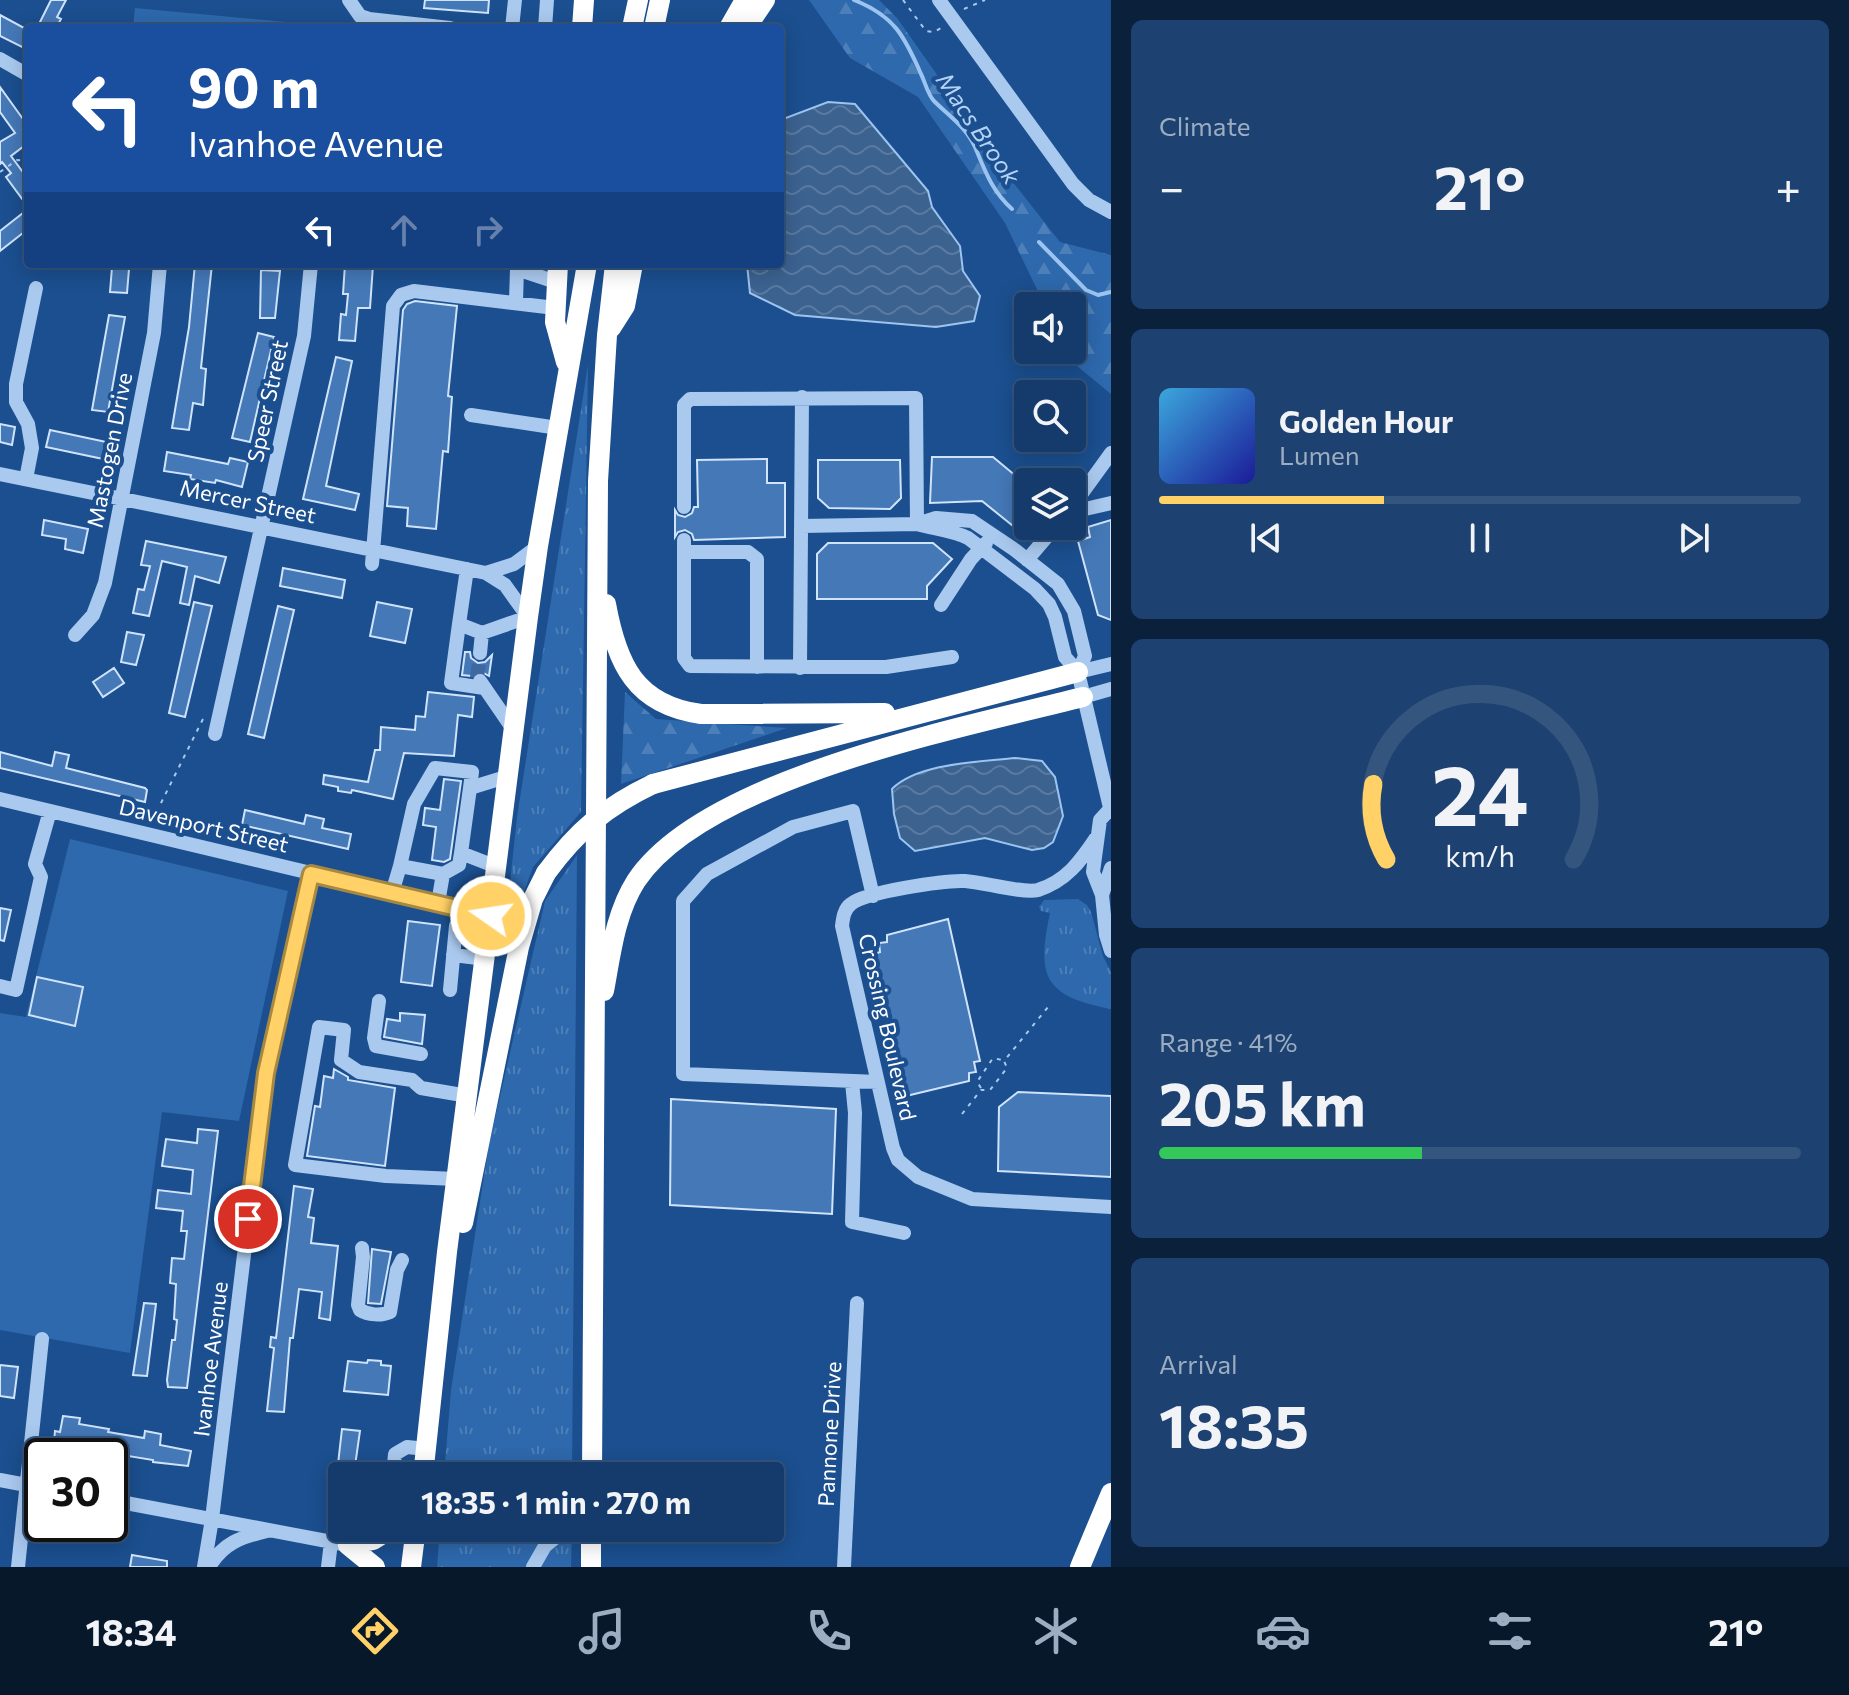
<!DOCTYPE html>
<html lang="en">
<head>
<meta charset="utf-8">
<style>
  body { margin:0; font-family:Commissioner,sans-serif; background:#1d4271; color:#f1f3f6; height:100vh; display:flex; flex-direction:column; font-size:30px; white-space:nowrap }
  * { box-sizing:border-box; margin:0 }
  p { font-size:26px; color:#9dadc1 }
  .icon { flex:none; width:44px; height:44px; fill:none; stroke:currentColor; stroke-width:2; stroke-linecap:round; stroke-linejoin:round }
  .map { position:relative; flex:1; overflow:hidden }
  .sheet { display:flex; flex-direction:column; gap:20px; padding:20px; background:#0b203b; width:738px }
  .sheet>* { flex:none }
  .top-card { position:absolute; left:24px; top:24px; width:760px; height:244px; border-radius:8px; box-shadow:0 4px 20px #0003,0 0 0 2px #33557e; background:#1a4fa0; color:#fff; overflow:hidden }
  .controls { position:absolute; left:1014px; top:292px; display:grid; gap:16px }
  .controls a { display:grid; place-items:center; width:72px; height:72px; border-radius:8px; background:#143b6b; box-shadow:0 4px 20px #0003,0 0 0 2px #33557e; font-size:40px }
  .speed { position:absolute; left:24px; top:1438px; display:flex; gap:16px; font-size:40px; font-weight:700; text-align:center }
  .speed>* { display:grid; place-content:center; width:104px; height:104px; border-radius:50%; background:#143b6b; box-shadow:0 4px 20px #0003,0 0 0 2px #33557e; line-height:1 }
  .speed .limit { border:4px solid #111; border-radius:12px; background:#fff; color:#111 }
  .pin { position:absolute; display:grid; place-items:center; width:68px; height:68px; color:#fff; margin:-34px; border:4px solid #fff; border-radius:50%; box-shadow:0 2px 8px #0007 }
  .me { position:absolute; width:88px; margin:-44px; rotate:283deg; stroke-linejoin:round; filter:drop-shadow(0 0 6px #0008) }
  .turn { display:flex; align-items:center; gap:28px; height:168px; padding:0 32px; font-size:36px }
  .turn .icon { width:104px; height:104px; stroke-width:2.5 }
  .turn b { display:block; font-size:56px; line-height:68px }
  .lanes { display:flex; align-items:center; height:76px; padding:0 32px; background:#0003; justify-content:center; gap:40px; direction:ltr }
  .lanes .off { opacity:.35 }
  .big { font-size:60px; font-weight:700; line-height:1.1 }
  .sheet .card { flex:1; display:flex; flex-direction:column; justify-content:center; gap:12px; min-width:0; padding:0 28px; border-radius:12px; background:#1d4271 }
  .sheet .dial { align-items:center; gap:0 }
  .dial svg { height:208px; overflow:visible; fill:none; stroke:#33557e; stroke-width:7; stroke-linecap:round; text-anchor:middle }
  .dial text { fill:#f1f3f6; stroke:none }
  .song { display:flex; align-items:center; gap:24px }
  .cover { width:96px; height:96px; border-radius:12px; background:linear-gradient(135deg,hsl(200 70% 55%),hsl(240 70% 35%)) }
  .played { height:8px; border-radius:4px; background:linear-gradient(90deg,#ffd166 35%,#33557e 35%) }
  .keys { display:flex; justify-content:space-around; direction:ltr }
  .heat { display:flex; justify-content:space-between; align-items:center; font-size:44px; direction:ltr }
  .charge { height:12px; border-radius:6px; background:linear-gradient(90deg,#34c759 41%,#33557e 0) }
  .trip { position:absolute; left:328px; top:1462px; width:456px; height:80px; border-radius:8px; background:#143b6b; box-shadow:0 4px 20px #0003,0 0 0 2px #33557e; font-weight:700; line-height:80px; text-align:center }
  .dock { display:flex; height:128px; justify-content:space-around; align-items:center; background:#08182b; color:#9dadc1 }
  .dock .icon { width:56px; height:56px }
  .dock .on { color:#ffd166 }
  .dock b { font-size:36px; color:#f1f3f6 }
  main { display:flex; flex:1; min-height:0 }
  .map>svg:first-child { display:block }
  .grass { fill:url(#grass-tufts) }
  .forest { fill:url(#forest-firs) }
  .park { fill:#2e69ad }
  .water { fill:url(#water-waves); stroke:#9cc4f0; stroke-width:2 }
  .lines { fill:none; stroke-linecap:round; stroke-linejoin:round }
  .stream { stroke:#9cc4f0; stroke-width:4 }
  .building { fill:#4478b7; stroke:#cfe3fa; stroke-width:2 }
  .minor-tunnel { stroke:#3d69a0; stroke-width:14; stroke-dasharray:14 7; stroke-linecap:butt }
  .path { stroke:#a9c9ee; stroke-width:2; stroke-dasharray:4 6; stroke-linecap:butt }
  .minor { stroke:#a9c9ee; stroke-width:14 }
  .highway { stroke:#fff; stroke-width:20 }
  .highway-bridge { stroke:#fff; stroke-width:20 }
  .route-casing { stroke:#a68842; stroke-width:20 }
  .route { stroke:#ffd166; stroke-width:14 }
  .labels { text-anchor:middle; dominant-baseline:central; stroke-width:8; stroke-linejoin:round; paint-order:stroke }
  .street-label { font-size:22px; fill:#fff; stroke:#1b4f8f }
  .water-label { font-size:24px; font-style:italic; fill:#b5d3f5; stroke:#1b4f8f }
</style>
</head>
<body>
<main>
<div class="map">
<svg width="1111" height="1567" viewBox="0 0 1111 1567">
  <defs>
    <pattern id="grass-tufts" width="24" height="20" patternUnits="userSpaceOnUse" patternTransform="scale(2)"><rect width="24" height="20" fill="#2e69ad"/><path d="M3 7l-1-3M5 7V3M7 7l1-3M15 17l-1-3M17 17v-4M19 17l1-3" fill="none" stroke="#4d80b9"/></pattern>
    <pattern id="forest-firs" width="22" height="20" patternUnits="userSpaceOnUse" patternTransform="scale(2)"><rect width="22" height="20" fill="#2e69ad"/><path d="M5 1l3.5 6h-7zM16 11l3.5 6h-7z" fill="#4d80b9"/></pattern>
    <pattern id="water-waves" width="16" height="10" patternUnits="userSpaceOnUse" patternTransform="scale(2)"><rect width="16" height="10" fill="#3c6290"/><path d="M0 5q4-4 8 0t8 0" fill="none" stroke="#597aa1"/></pattern>
  </defs>
  <rect width="100%" height="100%" fill="#1b4f8f"/>
  <path class="grass" d="M588,365L581,812L533,867L503,949L517,817Z
    M577,855L572,1476H444L451,1390L489,1144L545,901Z
    M1078,899L1087,905L1091,912L1103,956L1111,972V1009C1045,996 1036,978 1050,913L1041,911L1039,907L1044,900Z
    M440,1528H572L571,1567H437Z"/>
  <path class="forest" d="M809,0H879L897,18L1012,181L1060,242L1111,255V394L1071,361L1065,350H1072V306H1045L1005,223L918,97L850,58Z
    M625,692L656,719L787,728L621,784Z"/>
  <path class="park" d="M135,8L350,28H133Z
    M70,839L288,891L239,1121L162,1112L130,1353L0,1330V1013L26,1017Z"/>
  <path class="water" d="M828,102L855,104L928,191L932,207L960,246L963,271L980,296L974,321L936,327L795,315L750,293L747,264H780V123L783,119Z
    M1015,758L1042,761L1055,777L1063,816L1053,842L1044,848L1032,850L985,838L915,851L900,838L894,814L892,789C918,763 979,762 1015,758Z"/>
  <g class="lines">
    <path class="stream" d="M854,0C894,16 904,35 921,74C925,82 928,95 934,101C949,116 966,127 975,147C985,171 992,191 1012,209
      M1039,242L1086,290L1098,295L1111,292"/>
  </g>
  <path class="building" d="M51,0H66L57,17L61,19L56,28H37Z
    M425,0H489L488,13L424,8Z
    M0,15L28,30V50L0,36Z
    M0,87L28,126L23,130L28,137V143L11,156L28,179V207L6,177L11,173L2,162L0,164V142L15,133L0,112Z
    M28,209V229L0,251V231Z
    M195,264H212L201,368L206,369L203,405L193,403L189,430L172,428L189,327Z
    M345,264L373,265L370,308H358L355,341L339,340L341,314L346,315L348,294H343Z
    M112,267L129,269L127,293L110,292Z
    M261,270L280,271L275,318H260Z
    M415,301L457,306L448,396L452,397L448,452L443,451L436,529L407,526L408,508L387,506L403,310L407,304Z
    M109,315L125,317L108,412L92,410Z
    M258,333L274,337L250,442L232,438Z
    M336,357L352,361L326,486L359,494L355,510L303,499Z
    M0,424L15,427L12,445L0,442Z
    M50,430L111,443L108,460L46,447Z
    M167,452L228,464L230,458L248,462L242,487L216,480L215,483L190,479L191,475L164,471Z
    M932,457H993L1028,486V538L982,501L930,503Z
    M767,459V483H785V537L694,540L692,534L685,530L678,532L675,537V510L678,515L685,517L692,513L694,507H698L697,460Z
    M818,460H900L901,498L890,509L829,508L818,498Z
    M44,520L88,529L83,553L65,549L66,539L42,535Z
    M1111,520V620L1098,615L1078,541L1090,537L1088,527Z
    M146,541L226,557L219,583L195,576L189,605L180,603L187,567L162,561L149,616L133,613L138,589L144,590L150,566L141,565Z
    M828,543H933L952,559L927,586V599H817V554Z
    M283,568L345,580L342,598L280,586Z
    M194,602L212,606L185,717L169,713Z
    M377,602L412,609L405,643L370,636Z
    M278,606L294,610L264,738L248,734Z
    M127,632L144,635L136,665L121,662Z
    M465,652H470L471,658L478,663L485,662L492,655L489,676L480,671L471,676L462,675Z
    M114,668L124,683L103,697L93,682Z
    M428,692L474,697L472,717L458,715L454,756L404,753L393,799L352,790L351,793L338,791V787L323,784L324,775L368,782L375,750H380L381,727L415,730L416,716L425,717Z
    M0,752L52,766L55,752L69,755L66,768L145,788L147,790L145,802L0,768Z
    M444,779L461,781L450,859L444,862L432,860L436,827L423,825L425,808L440,810Z
    M245,810L304,824L306,815L324,819L322,828L351,834L348,849L242,825Z
    M0,908L11,910L4,941L0,940Z
    M948,919L980,1061L974,1062L976,1072L969,1073V1081L906,1096L872,955L880,952L879,943L887,942V935Z
    M408,921L440,925L432,986L401,982Z
    M37,977L83,987L75,1026L29,1015Z
    M400,1013L425,1015L422,1044L384,1037L387,1019L400,1021Z
    M334,1069L348,1077V1080L395,1088L385,1166L307,1156L315,1106L320,1107L324,1076L333,1078Z
    M1018,1092L1111,1096V1177L998,1171L999,1107Z
    M671,1099L836,1109L832,1214L670,1205Z
    M198,1129L218,1131L187,1388L168,1387L167,1380L172,1340H175L177,1320L174,1319L176,1284L170,1283L172,1258L184,1259L187,1231H181L183,1211L156,1208L158,1190L191,1194L193,1170L162,1166L166,1139L197,1143Z
    M294,1186L313,1189L308,1217L314,1218L311,1243L338,1246L330,1320L319,1318L322,1292L299,1289L293,1338H290L284,1412L267,1411L274,1348L270,1347L271,1337L276,1338Z
    M372,1249L391,1252L381,1304L368,1303Z
    M144,1303L156,1304L147,1376L133,1375Z
    M368,1360L381,1361V1365L391,1366L388,1395L344,1391L348,1361L367,1363Z
    M0,1365L18,1367L14,1398L0,1396Z
    M63,1416L80,1418L79,1424L109,1429L108,1432L144,1438L145,1431L161,1434L160,1445L191,1451L188,1466L153,1462V1460L110,1453L111,1450L54,1442L55,1431L60,1432Z
    M342,1429L360,1431L355,1466L338,1464Z
    M132,1555L167,1561V1567H130Z"/>
  <g class="lines">
    <path class="minor-tunnel" d="M477,678L480,653"/>
    <path class="path" d="M903,0L926,31L934,32L941,28
      M964,9L985,0
      M0,172L17,160L28,161
      M152,821L204,717
      M981,1088L977,1082L993,1058L1002,1060
      M962,1114L981,1090H990L1007,1068L1004,1061L1048,1007"/>
    <path class="minor" d="M349,0L360,16L369,19L450,28
      M939,0L1073,184L1089,200L1111,212
      M512,28L515,0
      M545,28L547,0
      M0,59L28,75
      M516,301L517,269L556,282
      M471,415L558,428
      M0,474L486,573L505,585L528,617L482,633L480,653
      M26,479L32,448L28,424L16,402V384L36,288
      M684,507V405L690,399L916,398L917,524
      M1072,507L1111,453
      M1072,512L1111,503
      M917,524C934,529 952,530 968,538L1035,589L1049,604L1055,617L1065,657L1078,672L1111,812
      M802,526L917,524L936,518L972,521L1015,550L1058,584L1074,611L1085,656L1078,672
      M684,540V658L690,666L886,667L952,657
      M684,552H748L757,559V667
      M1027,560L1056,526
      M372,564L393,306L401,295L414,291L555,308
      M467,569L459,624L482,633
      M486,573L514,564L538,546
      M941,605L971,559L986,543
      M459,624L451,683L484,688
      M75,635L93,615L105,583L154,333L160,264
      M800,668L802,397
      M1078,672L1111,664
      M480,681L515,732
      M1083,697L1111,689
      M215,734L304,336L311,264
      M0,799L491,916
      M1111,808L1100,820L1093,872L1102,895L1106,935L1111,951
      M1096,838C1080,862 1066,881 1038,890C1024,894 982,882 965,881C945,880 865,892 851,904C844,909 843,918 842,926L893,1148L898,1160L918,1177L972,1199L1111,1207
      M400,866L414,804L435,768L472,772L470,788
      M497,867L461,853L470,788L509,776
      M392,893L400,866L443,874
      M1102,895L1111,868
      M873,896L853,811L793,827L707,874L683,901V1074L878,1082
      M438,903L443,874L459,865L461,853
      M453,955L486,959
      M0,986L16,990L41,877L35,864L50,811
      M450,990L456,926
      M379,1001L374,1038L376,1046L421,1054
      M852,1082L855,1113L852,1222L904,1233
      M456,1179L386,1176L295,1165L319,1027L344,1030L341,1060L359,1072L412,1080L421,1088L468,1096
      M362,1248L363,1257L358,1305L360,1310C368,1315 381,1316 390,1312L397,1270L402,1260
      M393,1476L395,1454L407,1447L427,1449
      M0,1480L42,1488
      M110,1500L348,1545
      M18,1567L42,1339
      M204,1567L212,1519L266,1073L311,874
      M209,1567C223,1543 241,1537 267,1531
      M328,1567L331,1542L342,1511
      M533,1567L545,1546L567,1528
      M844,1567L857,1303"/>
    <path class="highway" d="M582,28L584,0
      M632,28L638,0
      M654,28L660,0
      M729,28L745,0
      M746,28L765,0
      M558,264L555,322L566,362
      M611,328L625,306L633,264
      M606,604C617,664 635,705 701,714L885,713
      M653,784L1078,672
      M604,991C611,954 615,914 636,881C704,778 965,727 1083,697
      M463,1223L519,947L533,899L546,873
      M423,1476L447,1252L528,617L538,546L587,264
      M592,1476L598,481L607,335L615,264
      M348,1545L373,1540L392,1528
      M348,1545L375,1567
      M411,1567L416,1528
      M591,1567V1528
      M1080,1567L1111,1493"/>
    <path class="highway-bridge" d="M546,873C577,831 605,807 653,784"/>
  </g>
  <g class="lines">
    <g class="route-casing">
      <path id="route" d="M248,1219L266,1073L311,874L491,916"/>
    </g>
    <use href="#route" class="route"/>
  </g>
  <g class="labels">
    <g class="street-label">
      <text transform="translate(267 401) rotate(-78)">Speer Street</text>
      <text transform="translate(109 450) rotate(-79)">Mastogen Drive</text>
      <text transform="translate(248 501) rotate(12)">Mercer Street</text>
      <text transform="translate(204 825) rotate(13)">Davenport Street</text>
      <text transform="translate(888 1027) rotate(77)">Crossing Boulevard</text>
      <text transform="translate(210 1359) rotate(-83)">Ivanhoe Avenue</text>
      <text transform="translate(829 1434) rotate(-87)">Pannone Drive</text>
    </g>
    <g class="water-label">
      <text transform="translate(979 128) rotate(56)">Macs Brook</text>
    </g>
  </g>
</svg>
<div class="controls">
<a><svg class="icon" aria-label="sound" viewBox="0 0 24 24"><path d="M4 9h4l5-4v14l-5-4H4zM17 9q2 3 0 6"/></svg></a>
<a><svg class="icon" aria-label="search" viewBox="0 0 24 24"><circle cx="10" cy="10" r="6"/><path d="M15 15l6 6"/></svg></a>
<a><svg class="icon" aria-label="layers" viewBox="0 0 24 24"><path d="M12 4l9 5-9 5-9-5zM3 14l9 5 9-5"/></svg></a>
</div>
<div class="speed"><div class="limit">30</div></div>
<div class="pin" style="left:248px;top:1219px;background:#d93025"><svg class="icon" aria-label="arrive" viewBox="0 0 24 24"><path d="M6 21V4h12l-3 4 3 4H6"/></svg></div>
<svg class="me" style="left:491px;top:916px" viewBox="-20 -20 40 40"><circle r="17" fill="#ffd166" stroke="#fff" stroke-width="3"/><path d="M0-11L8 9 0 5-8 9z" fill="#fff"/></svg>
<div class="trip">18:35 · 1 min · 270 m</div>
<div class="top-card">
<div class="turn"><svg class="icon" aria-label="left" viewBox="0 0 24 24"><path d="M17 20v-9H6M10 6l-5 5 5 5"/></svg><div><b>90 m</b>Ivanhoe Avenue</div></div>
<div class="lanes"><svg class="icon" aria-label="left" viewBox="0 0 24 24"><path d="M17 20v-9H6M10 6l-5 5 5 5"/></svg><svg class="icon off" aria-label="ahead" viewBox="0 0 24 24"><path d="M12 20V5M6 11l6-6 6 6"/></svg><svg class="icon off" aria-label="right" viewBox="0 0 24 24"><path d="M7 20v-9h11M14 6l5 5-5 5"/></svg></div>
</div>
</div>
<section class="sheet">
<div class="card"><p>Climate</p>
<div class="heat"><a>−</a><b class="big">21°</b><a>+</a></div>
</div>
<div class="card">
<div class="song"><i class="cover"></i><div><b>Golden Hour</b><p>Lumen</p></div></div>
<div class="played"></div>
<div class="keys"><svg class="icon" aria-label="previous" viewBox="0 0 24 24"><path d="M18 5L8 12l10 7zM5 5v14"/></svg><svg class="icon" aria-label="pause" viewBox="0 0 24 24"><path d="M8 5v14M16 5v14"/></svg><svg class="icon" aria-label="next" viewBox="0 0 24 24"><path d="M6 5l10 7-10 7zM19 5v14"/></svg></div>
</div>
<div class="card dial"><svg viewBox="0 0 100 80">
<path d="M14 69A42 42 0 1 1 86 69"/>
<path d="M14 69A42 42 0 0 1 9 40" stroke="#ffd166"/>
<text x="50" y="56" font-size="32" font-weight="700">24</text>
<text x="50" y="72" font-size="11">km/h</text>
</svg></div>
<div class="card"><p>Range · 41%</p><b class="big">205 km</b><div class="charge"></div></div>
<div class="card"><p>Arrival</p><b class="big">18:35</b></div>
</section>
</main>
<nav class="dock">
<b>18:34</b>
<svg class="icon on" aria-label="directions" viewBox="0 0 24 24"><path d="M12 3l9 9-9 9-9-9zM9 14v-3h6M13 9l2 2-2 2"/></svg>
<svg class="icon" aria-label="music" viewBox="0 0 24 24"><path d="M9 18V5l10-2v13"/><circle cx="6" cy="18" r="3"/><circle cx="16" cy="16" r="3"/></svg>
<svg class="icon" aria-label="phone" viewBox="0 0 24 24"><path d="M5 4h4l2 5-3 2q2 4 5 5l2-3 5 2v4C11 20 4 13 5 4z"/></svg>
<svg class="icon" aria-label="climate" viewBox="0 0 24 24"><path d="M12 3v18M4 7l16 10M4 17L20 7"/></svg>
<svg class="icon" aria-label="car" viewBox="0 0 24 24"><path d="M5 17H2v-5l4-1 3-4h7l3 4 3 1v5h-3M9 17h6M6 11h13"/><circle cx="7" cy="17" r="2"/><circle cx="17" cy="17" r="2"/></svg>
<svg class="icon" aria-label="filters" viewBox="0 0 24 24"><path d="M4 7h16M4 17h16"/><circle cx="9" cy="7" r="2"/><circle cx="15" cy="17" r="2"/></svg>
<b>21°</b>
</nav>
</body>
</html>
